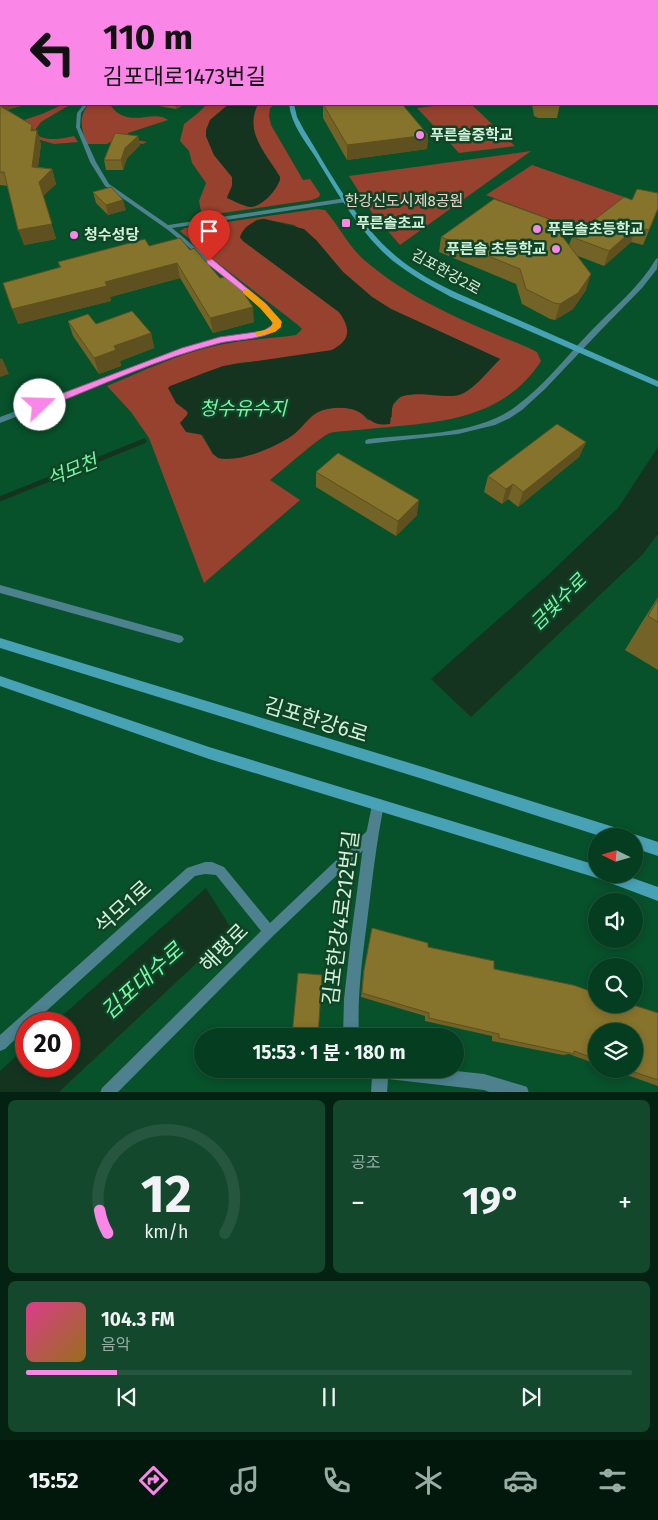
<!DOCTYPE html>
<html lang="ko">
<head>
<meta charset="utf-8">
<style>
  body { margin:0; font-family:"Fira Sans","Noto Sans KR",sans-serif; background:#13482d; color:#f1f3f6; height:100vh; display:flex; flex-direction:column; font-size:19px; white-space:nowrap }
  * { box-sizing:border-box; margin:0 }
  p { font-size:16px; color:#97aea5 }
  .icon { flex:none; width:28px; height:28px; fill:none; stroke:currentColor; stroke-width:2; stroke-linecap:round; stroke-linejoin:round }
  .map { position:relative; height:1092px; overflow:hidden }
  .panel { display:flex; flex-direction:column; gap:8px; padding:8px; background:#032212; flex:1 }
  .panel>* { flex:none }
  .hud { position:absolute; left:0px; top:0px; width:659px; height:105px; box-shadow:0 2px 8px #0003,0 0 0 1px #26563e; background:#fa87e7; color:#111; overflow:hidden }
  .needle { width:32px; rotate:275deg }
  .fabs { position:absolute; left:588px; top:828px; display:grid; gap:10px }
  .fabs a { display:grid; place-items:center; width:55px; height:55px; border-radius:50%; background:#053d20; box-shadow:0 2px 8px #0003,0 0 0 1px #26563e; font-size:25px }
  .speed { position:absolute; left:15px; top:1012px; display:flex; gap:10px; font-size:25px; font-weight:700; text-align:center }
  .speed>* { display:grid; place-content:center; width:65px; height:65px; border-radius:50%; background:#053d20; box-shadow:0 2px 8px #0003,0 0 0 1px #26563e; line-height:1 }
  .speed .limit { border:8px solid #d22; background:#fff; color:#111 }
  .pin { position:absolute; display:grid; place-items:center; width:42px; height:42px; color:#fff; margin:-51px -21px; border-radius:50% 50% 50% 0; rotate:-45deg; box-shadow:0 0 5px #0007 }
  .pin .icon { rotate:45deg }
  .me { position:absolute; width:55px; margin:-28px; rotate:69deg; stroke-linejoin:round; filter:drop-shadow(0 0 4px #0008) }
  .turn { display:flex; align-items:center; gap:18px; height:105px; padding:0 20px; font-size:22px }
  .turn .icon { width:65px; height:65px; stroke-width:2.5 }
  .turn b { display:block; font-size:35px; line-height:42px }
  .big { font-size:38px; font-weight:700; line-height:1.1 }
  .panel .card { flex:1; display:flex; flex-direction:column; justify-content:center; gap:8px; min-width:0; padding:0 18px; border-radius:8px; background:#13482d }
  .panel .dial { align-items:center; gap:0 }
  .dial svg { height:130px; overflow:visible; fill:none; stroke:#26563e; stroke-width:7; stroke-linecap:round; text-anchor:middle }
  .dial text { fill:#f1f3f6; stroke:none }
  .song { display:flex; align-items:center; gap:15px }
  .cover { width:60px; height:60px; border-radius:8px; background:linear-gradient(135deg,hsl(330 70% 55%),hsl(40 70% 35%)) }
  .played { height:5px; border-radius:2px; background:linear-gradient(90deg,#fa87e7 15%,#26563e 15%) }
  .keys { display:flex; justify-content:space-around; direction:ltr }
  .heat { display:flex; justify-content:space-between; align-items:center; font-size:28px; direction:ltr }
  .panel .tiles { flex:1; display:grid; gap:8px; grid-template-columns:1fr 1fr }
  .card:last-child { grid-column:span 2 }
  .trip { position:absolute; left:194px; top:1028px; width:270px; height:50px; border-radius:25px; background:#053d20; box-shadow:0 2px 8px #0003,0 0 0 1px #26563e; font-weight:700; line-height:50px; text-align:center }
  .tab-bar { display:flex; height:80px; justify-content:space-around; align-items:center; background:#02180d; color:#97aea5 }
  .tab-bar .icon { width:35px; height:35px }
  .tab-bar .active { color:#fa87e7 }
  .tab-bar b { font-size:22px; color:#f1f3f6 }
  .map>svg:first-child { display:block }
  .green { fill:#97412f; fill-rule:evenodd }
  .water { fill:#143420 }
  .lines { fill:none; stroke-linecap:round; stroke-linejoin:round }
  .stream { stroke:#143420; stroke-width:5 }
  .lane { fill:#4c818d; fill-rule:evenodd }
  .street { fill:#4c818d; fill-rule:evenodd }
  .secondary { fill:#47a2b6; fill-rule:evenodd }
  .primary { fill:#3ebcd5; fill-rule:evenodd }
  .wall { fill:#736326 }
  .shaded-wall { fill:#5e501f }
  .building { fill:#86732c; stroke:#5e501f }
  .route { fill:#fa87e7; stroke:#a25896 }
  .slow { fill:#f59e0b }
  .poi-dot { fill:#fa87e7; stroke:#114426; stroke-width:2 }
  .labels { text-anchor:middle; dominant-baseline:central; stroke-width:5; stroke-linejoin:round; paint-order:stroke }
  .far-poi-label { font-size:15px; font-weight:bold; fill:#d1f1da; stroke:#114426; text-anchor:start }
  .far-park-label { font-size:15px; fill:#f0d4cd; stroke:#114426 }
  .far-street-label { font-size:15px; fill:#d1f1da; stroke:#114426 }
  .water-label { font-size:19px; font-style:italic; fill:#77f8a7; stroke:#114426 }
  .near-street-label { font-size:21px; fill:#d1f1da; stroke:#114426 }
  .near-water-label { font-size:22px; font-style:italic; fill:#77f8a7; stroke:#114426 }
</style>
</head>
<body>
<div class="map">
<svg width="658" height="1093" viewBox="0 0 658 1093">
  <rect width="100%" height="100%" fill="#07512b"/>
  <path class="green" d="M64,104H71L41,122L35,130V133C43,142 63,139 74,136L78,142L54,144L0,128L42,114Z
    M89,104H112L111,106C129,130 153,108 168,120L128,133L127,135L136,140L147,142L143,144L114,140L107,144H87C81,129 78,116 89,104Z
    M207,104H229L210,120L206,136L214,155L232,177V186L227,197L280,181V177C266,153 244,133 258,104H275L270,108L269,116L271,125L303,180L310,179L320,194L319,197L312,200L202,216L199,201L206,183L192,163L189,151L180,141L184,124L198,113Z
    M451,104H471L515,146L459,153L417,108Z
    M531,151L400,245L372,213L349,176Z
    M532,165L630,199L592,229L583,226L578,230L486,195Z
    M317,209L325,210C339,226 348,245 363,259C411,301 471,324 529,348L537,352L541,361C501,423 433,422 368,429C356,431 342,430 330,433C321,436 280,472 270,480L300,500L204,583L149,438L131,412L107,386C143,371 180,353 219,345C245,339 271,339 296,335L302,329L298,325L210,257L180,231L185,228ZM264,219L294,225L316,240L343,272L372,297L391,309L500,359L471,387L401,396L392,406V417L368,420C365,418 363,414 360,412C348,405 325,407 314,414C303,421 296,433 285,440L213,454L184,407L194,377C208,371 223,366 238,363C260,360 325,358 340,346C352,336 347,323 339,312L243,241L240,237L256,220Z"/>
  <path class="water" d="M229,104H258C243,132 266,153 280,177C280,188 261,208 250,207C243,206 234,201 227,198L232,186V177L214,155L206,136V130L210,120Z
    M264,219L304,229L316,240L343,272L372,297L391,309L500,359C490,369 473,391 459,395C443,400 400,385 393,405C391,411 391,418 390,424C372,426 372,420 359,412C351,407 335,407 326,409C310,413 305,426 293,435C276,447 239,463 218,458L213,454L203,435L186,432L180,423L187,415L188,412L176,403L168,388L170,386L223,366L332,350C351,340 351,328 339,312L243,241L240,237C243,227 254,220 264,219Z
    M658,447V534L642,555L471,717L431,679L547,576L618,508Z
    M206,888L232,930L59,1092H0V1071L26,1047V1066H69V1024H53Z"/>
  <g class="lines">
    <path class="stream" d="M0,499L144,441"/>
    <path class="lane" d="M0,14H1V16H0Z
      M84,104H88L81,113L80,127L96,162L109,184L168,225L346,198L349,200L346,202L172,228L265,305L281,323L279,328L268,334L221,342L187,351L0,423V417L183,349L220,338L264,331L274,326L275,323L261,307L168,230L105,186L90,162L76,127L77,113Z
      M0,585L179,635L182,636L184,639L182,642L179,643L0,593Z
      M371,829L375,831L377,835L375,839L273,936L117,1093H100L102,1088L261,931L216,875L205,874L195,876L32,1024H26V1029L5,1049L0,1051V1035L187,868L205,862H212L224,867L270,923L367,831Z"/>
    <path class="street" d="M658,258L657,269L642,288L601,330L545,389L522,410L510,418L495,425L458,434L366,444L365,442L366,440L369,439C417,433 475,436 515,407C544,386 566,357 590,332C613,308 639,288 656,259Z
      M378,799L383,800L384,805C376,844 372,883 367,922C362,960 357,998 359,1036H343L344,999L351,937L362,854L372,805L373,800Z
      M362,1069H438L484,1074L521,1085L527,1087L529,1093H492L484,1090L388,1079L387,1093H371L372,1077L364,1075Z"/>
    <path class="secondary" d="M289,104H294L297,117L304,130C331,174 357,224 397,257C415,272 436,283 457,293L658,381V387L451,297C431,286 411,275 393,261C360,233 338,194 316,158C305,141 291,124 289,104Z
      M0,638L426,768L620,829L625,831L627,836H600L426,780L0,648Z
      M0,676L209,747L596,865V874H621L658,887V901L597,878L209,759L0,686Z
      M634,834L658,842V856L634,848V836H629Z"/>
    <path class="primary" d="M0,23H1V27H0Z"/>
  </g>
  <path class="wall" d="M325,0H465L464,1H325Z
    M497,0H589V1H494Z
    M0,36L1,104H27L7,110L33,130L41,144L38,167L52,169L56,184L43,196L56,239L24,245L7,186L0,185Z
    M147,104H185L176,109Z
    M323,104L428,135L427,149L347,160L323,118Z
    M532,104H560L557,118H538L534,116Z
    M138,136L140,145L127,158L123,170H106L104,160Z
    M93,192L126,210L108,215L96,203Z
    M658,209L643,245L631,242L604,266L578,256L586,290L573,309L555,320L550,319L522,304L516,284L439,252L441,237L569,245L572,237Z
    M149,246L190,250L254,322L213,333L180,278L110,297L111,301L18,324L60,268L58,262Z
    M68,321L96,324L151,333L154,348L120,361L121,366L99,374L73,336Z
    M586,442L579,457L518,507L508,499L502,504L484,492L488,476Z
    M316,472L417,515L396,536L316,487Z
    M658,597V670L625,650L642,622Z
    M372,928L494,969L658,1013V1086L610,1069H634L596,1031V1064L569,1054L563,1055L492,1041V1036L425,1021V1016L361,997L363,975Z"/>
  <path class="shaded-wall" d="M381,0H388V1H380Z
    M0,97H1V104H27L0,112Z
    M175,104H185L176,109Z
    M32,125L36,138L37,130L41,144L36,181L32,167L31,131Z
    M428,135L427,149L347,160V145Z
    M138,136L140,145L127,158L123,170L121,160L125,148Z
    M52,169L56,184L43,196L56,239L24,245L18,230L39,182Z
    M123,200L126,210L108,215L106,205Z
    M636,227L631,242L604,266L609,251Z
    M177,263L180,278L110,297L111,301L18,324L12,309L105,282Z
    M591,274L586,290L573,309L555,320L560,304Z
    M253,307L254,322L213,333L210,318Z
    M151,333L154,348L120,361L121,366L99,374L94,358L114,346Z
    M2,358L9,374L0,377V359Z
    M586,442L579,457L518,507L523,492Z
    M513,484L508,499L502,504L506,489Z
    M419,500L417,515L396,536L398,521Z"/>
  <path class="building" d="M358,0H381L380,1H357Z
    M497,0H562L563,1H494Z
    M609,0H658V32V1H607Z
    M0,36H1V97H0Z
    M323,104H402L428,135L347,145Z
    M0,106L32,125L31,131L37,130L32,167L52,169L39,182L52,224L18,230L4,172H0Z
    M115,133L138,136L125,148L121,160H104Z
    M111,187L123,200L106,205L93,192Z
    M637,189L658,193V208L649,230L636,227L609,251L572,237L624,197L632,200Z
    M494,199L549,219L591,274L578,293L560,304L554,303L526,289L520,269L441,237Z
    M180,238L190,250L194,248L220,278L232,276L253,307L210,318L177,263L105,282L107,286L12,309L3,283L61,267L58,262L145,239L149,246Z
    M132,311L151,333L114,346L116,350L94,358L68,321L88,314L96,324Z
    M557,424L586,442L523,492L513,484L506,489L488,476Z
    M338,453L419,500L398,521L316,472Z
    M658,599V622L648,616Z
    M372,928L428,943V947L494,961V969L573,985L596,993V1004H630L658,1013V1080L625,1069H634V1031H596V1059L574,1051V1054L499,1038V1034L429,1018V1013L362,993L364,970Z
    M298,973L322,975L318,1036H292Z"/>
  <path class="route" d="M207,259H212L266,304L282,322C277,340 235,339 220,343C160,358 102,385 44,408H37V403L182,348L220,337L263,331L273,325C274,313 218,273 207,263Z"/>
  <path class="slow" d="M243,289H248L266,304L281,321V327L275,332L256,336V332L269,329L273,323L260,308L243,293Z"/>
  <g class="poi-dot">
    <circle cx="420" cy="135" r="5"/>
    <rect x="341" y="218" width="10" height="10" rx="2.5"/>
    <circle cx="537" cy="229" r="5"/>
    <circle cx="74" cy="235" r="5"/>
    <circle cx="556" cy="249" r="5"/>
  </g>
  <g class="labels">
    <g class="far-poi-label">
      <text x="430" y="135">푸른솔중학교</text>
      <text x="356" y="223">푸른솔초교</text>
      <text x="547" y="229">푸른솔초등학교</text>
      <text x="84" y="235">청수성당</text>
      <text x="546" y="249" text-anchor="end">푸른솔 초등학교</text>
    </g>
    <g class="far-park-label">
      <text x="404" y="201">한강신도시제8공원</text>
    </g>
    <g class="far-street-label">
      <text transform="translate(446 272) rotate(29)">김포한강2로</text>
    </g>
    <g class="water-label">
      <text x="243" y="408">청수유수지</text>
      <text transform="translate(72 470) rotate(-22)">석모천</text>
      <text transform="translate(558 602) rotate(-45)">금빛수로</text>
    </g>
    <g class="near-street-label">
      <text transform="translate(316 720) rotate(17)">김포한강6로</text>
      <text transform="translate(123 907) rotate(-42)">석모1로</text>
      <text transform="translate(341 918) rotate(-83)">김포한강4로212번길</text>
      <text transform="translate(224 948) rotate(-45)">해평로</text>
    </g>
    <g class="near-water-label">
      <text transform="translate(142 981) rotate(-42)">김포대수로</text>
    </g>
  </g>
</svg>
<div class="fabs">
<a><svg class="needle" viewBox="-14 -14 28 28"><path d="M0-13l5 13h-10z" fill="#e53935"/><path d="M0 13l5-13h-10z" fill="#97aea5"/></svg></a>
<a><svg class="icon" aria-label="sound" viewBox="0 0 24 24"><path d="M4 9h4l5-4v14l-5-4H4zM17 9q2 3 0 6"/></svg></a>
<a><svg class="icon" aria-label="search" viewBox="0 0 24 24"><circle cx="10" cy="10" r="6"/><path d="M15 15l6 6"/></svg></a>
<a><svg class="icon" aria-label="layers" viewBox="0 0 24 24"><path d="M12 4l9 5-9 5-9-5zM3 14l9 5 9-5"/></svg></a>
</div>
<div class="speed"><div class="limit">20</div></div>
<div class="pin" style="left:209px;top:261px;background:#d93025"><svg class="icon" aria-label="arrive" viewBox="0 0 24 24"><path d="M6 21V4h12l-3 4 3 4H6"/></svg></div>
<svg class="me" style="left:40px;top:405px" viewBox="-20 -20 40 40"><circle r="19" fill="#fff"/><path d="M0-13L10 11 0 6-10 11z" fill="#fa87e7"/></svg>
<div class="trip">15:53 · 1 분 · 180 m</div>
<div class="hud">
<div class="turn"><svg class="icon" aria-label="left" viewBox="0 0 24 24"><path d="M17 20v-9H6M10 6l-5 5 5 5"/></svg><div><b>110 m</b>김포대로1473번길</div></div>
</div>
</div>
<section class="panel">
<div class="tiles">
<div class="card dial"><svg viewBox="0 0 100 80">
<path d="M14 69A42 42 0 1 1 86 69"/>
<path d="M14 69A42 42 0 0 1 9 55" stroke="#fa87e7"/>
<text x="50" y="56" font-size="32" font-weight="700">12</text>
<text x="50" y="72" font-size="11">km/h</text>
</svg></div>
<div class="card"><p>공조</p>
<div class="heat"><a>−</a><b class="big">19°</b><a>+</a></div>
</div>
<div class="card">
<div class="song"><i class="cover"></i><div><b>104.3 FM</b><p>음악</p></div></div>
<div class="played"></div>
<div class="keys"><svg class="icon" aria-label="previous" viewBox="0 0 24 24"><path d="M18 5L8 12l10 7zM5 5v14"/></svg><svg class="icon" aria-label="pause" viewBox="0 0 24 24"><path d="M8 5v14M16 5v14"/></svg><svg class="icon" aria-label="next" viewBox="0 0 24 24"><path d="M6 5l10 7-10 7zM19 5v14"/></svg></div>
</div>
</div>
</section>
<nav class="tab-bar">
<b>15:52</b>
<svg class="icon active" aria-label="directions" viewBox="0 0 24 24"><path d="M12 3l9 9-9 9-9-9zM9 14v-3h6M13 9l2 2-2 2"/></svg>
<svg class="icon" aria-label="music" viewBox="0 0 24 24"><path d="M9 18V5l10-2v13"/><circle cx="6" cy="18" r="3"/><circle cx="16" cy="16" r="3"/></svg>
<svg class="icon" aria-label="phone" viewBox="0 0 24 24"><path d="M5 4h4l2 5-3 2q2 4 5 5l2-3 5 2v4C11 20 4 13 5 4z"/></svg>
<svg class="icon" aria-label="climate" viewBox="0 0 24 24"><path d="M12 3v18M4 7l16 10M4 17L20 7"/></svg>
<svg class="icon" aria-label="car" viewBox="0 0 24 24"><path d="M5 17H2v-5l4-1 3-4h7l3 4 3 1v5h-3M9 17h6M6 11h13"/><circle cx="7" cy="17" r="2"/><circle cx="17" cy="17" r="2"/></svg>
<svg class="icon" aria-label="filters" viewBox="0 0 24 24"><path d="M4 7h16M4 17h16"/><circle cx="9" cy="7" r="2"/><circle cx="15" cy="17" r="2"/></svg>
</nav>
</body>
</html>
